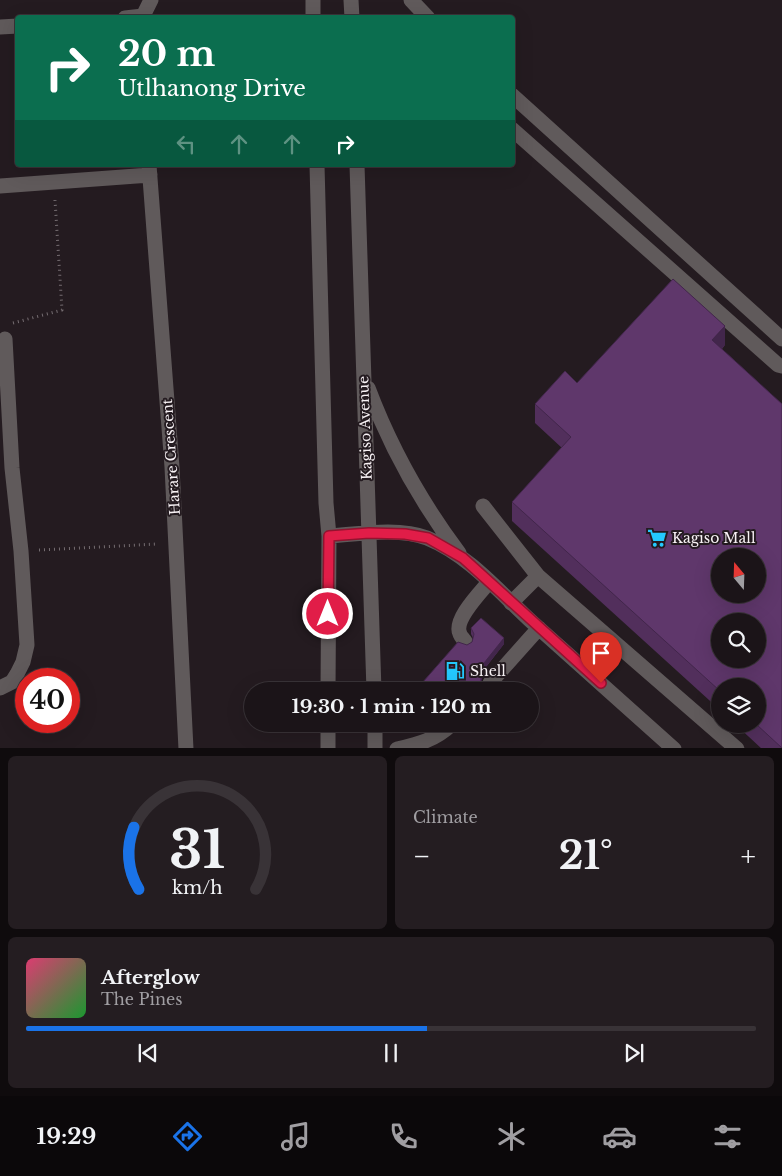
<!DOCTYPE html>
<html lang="en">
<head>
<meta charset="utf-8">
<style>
  body { margin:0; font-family:"Libre Baskerville",serif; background:#241d21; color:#f1f3f6; height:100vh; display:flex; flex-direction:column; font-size:19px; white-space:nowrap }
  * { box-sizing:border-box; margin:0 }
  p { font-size:16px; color:#a09ea2 }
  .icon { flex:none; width:28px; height:28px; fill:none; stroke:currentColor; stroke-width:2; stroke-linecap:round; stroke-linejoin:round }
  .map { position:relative; height:748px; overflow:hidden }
  .drawer { display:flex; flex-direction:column; gap:8px; padding:8px; background:#0f0b0d; flex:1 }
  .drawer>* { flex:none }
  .hud { position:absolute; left:15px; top:15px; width:500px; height:152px; border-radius:5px; box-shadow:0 5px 20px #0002,0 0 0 1px #393337; background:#0b6e4f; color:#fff; overflow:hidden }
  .needle { width:32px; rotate:341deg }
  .buttons { position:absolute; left:711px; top:548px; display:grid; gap:10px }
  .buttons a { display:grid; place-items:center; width:55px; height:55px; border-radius:50%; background:#1b1418; box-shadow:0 5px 20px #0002,0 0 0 1px #393337; font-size:25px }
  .speed { position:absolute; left:15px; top:668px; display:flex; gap:10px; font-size:25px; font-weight:700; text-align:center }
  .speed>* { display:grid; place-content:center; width:65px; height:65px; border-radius:50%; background:#1b1418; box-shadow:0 5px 20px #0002,0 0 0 1px #393337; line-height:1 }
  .speed .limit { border:8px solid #d22; background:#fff; color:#111 }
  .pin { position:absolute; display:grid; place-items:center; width:42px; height:42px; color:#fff; margin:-51px -21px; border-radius:50% 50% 50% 0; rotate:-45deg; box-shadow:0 0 5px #0007 }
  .pin .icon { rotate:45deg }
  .me { position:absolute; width:55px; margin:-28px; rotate:0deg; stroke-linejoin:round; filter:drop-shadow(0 0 4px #0008) }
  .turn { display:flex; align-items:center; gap:18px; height:105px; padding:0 20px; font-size:22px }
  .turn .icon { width:65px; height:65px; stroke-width:2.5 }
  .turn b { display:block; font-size:35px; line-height:42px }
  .lanes { display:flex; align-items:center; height:48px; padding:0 20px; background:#0003; justify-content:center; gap:25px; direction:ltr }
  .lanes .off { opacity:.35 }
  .big { font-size:38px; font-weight:700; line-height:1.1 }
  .drawer .widget { flex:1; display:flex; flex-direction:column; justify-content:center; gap:8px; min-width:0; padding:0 18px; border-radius:8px; background:#241d21 }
  .drawer .dial { align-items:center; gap:0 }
  .dial svg { height:130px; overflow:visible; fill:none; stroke:#393337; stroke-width:7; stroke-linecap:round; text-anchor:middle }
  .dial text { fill:#f1f3f6; stroke:none }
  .song { display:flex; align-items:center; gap:15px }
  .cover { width:60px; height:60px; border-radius:8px; background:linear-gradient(135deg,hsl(340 70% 55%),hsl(130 70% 35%)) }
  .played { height:5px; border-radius:2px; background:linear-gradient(90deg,#1a73e8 55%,#393337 55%) }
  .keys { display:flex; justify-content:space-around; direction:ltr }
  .heat { display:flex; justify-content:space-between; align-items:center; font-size:28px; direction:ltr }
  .drawer .tiles { flex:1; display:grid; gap:8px; grid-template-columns:1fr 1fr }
  .widget:last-child { grid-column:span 2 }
  .trip { position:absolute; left:244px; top:682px; width:295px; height:50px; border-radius:25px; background:#1b1418; box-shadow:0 5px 20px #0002,0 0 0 1px #393337; font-weight:700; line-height:50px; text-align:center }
  .menu { display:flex; height:80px; justify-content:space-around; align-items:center; background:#0b080a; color:#a09ea2 }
  .menu .icon { width:35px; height:35px }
  .menu .current { color:#1a73e8 }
  .menu b { font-size:22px; color:#f1f3f6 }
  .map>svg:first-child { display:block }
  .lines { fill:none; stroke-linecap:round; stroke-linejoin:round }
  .path { stroke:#756d71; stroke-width:3; stroke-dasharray:1 4; stroke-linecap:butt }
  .minor { stroke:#605a5b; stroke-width:15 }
  .wall { fill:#522f5c }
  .shaded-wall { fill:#42264b }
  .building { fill:#5f376b; stroke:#42264b; fill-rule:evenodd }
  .route-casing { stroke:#92132f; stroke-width:12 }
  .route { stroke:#e11d48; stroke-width:9 }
  .labels { text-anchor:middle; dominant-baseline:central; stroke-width:4; stroke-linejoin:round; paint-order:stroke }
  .street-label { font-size:14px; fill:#f8f2f5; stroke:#241b20 }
  .poi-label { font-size:14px; fill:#f8f2f5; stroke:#241b20; text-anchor:start }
</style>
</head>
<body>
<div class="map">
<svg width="782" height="749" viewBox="0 0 782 749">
  <rect width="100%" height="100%" fill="#241b20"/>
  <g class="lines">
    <path class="path" d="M13,323L62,310L55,200
      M39,550L157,544"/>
    <path class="minor" d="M313,0V18
      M351,0L352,18
      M411,0L428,18
      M143,16L151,0
      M125,18L143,16
      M0,27L18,26
      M512,95L782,339
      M512,129L778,365L782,366
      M149,165L172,467L186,749
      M317,165L326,503L329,536L328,691
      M357,165L374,691
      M0,186L150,175
      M368,388C391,449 420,501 459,553
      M483,506L538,576L511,603
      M329,536C358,534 399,527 427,538C469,555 500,593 533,623C580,665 627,707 674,749
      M538,576L737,749
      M465,641C464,640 460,635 460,634C453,620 480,593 489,582
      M490,683L539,628
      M0,688L12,682L17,674L23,662L27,645L21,551L12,468L5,339
      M375,724V749
      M328,749V724
      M397,749C419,744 435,740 452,724"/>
  </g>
  <path class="wall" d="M725,345L722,349L782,404V749H762L735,724H758L720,686V710L512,521V502L562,448L535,423V404L577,383Z
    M471,628L504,644L483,671V676L481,680L484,685L505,691H415L472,642L473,638L471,634Z
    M471,724H481L476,729Z"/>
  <path class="shaded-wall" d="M725,326V345L712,359V340Z
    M504,638V644L480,674V668Z
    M483,671V676L481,681V675Z
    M476,724H481L476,729Z"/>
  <path class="building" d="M673,279L725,326L712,340L782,404V748L756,724H758V686H720V691L512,502L571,437L535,404L565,371L577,383ZM720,556H758V594H720ZM720,621H758V659H720Z
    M481,618L504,638L480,668L483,671L481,675V681L484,685L489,687L497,684L505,690V691H415L458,642L467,645L472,642L474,634L471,628Z"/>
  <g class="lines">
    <g class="route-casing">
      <path id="route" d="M328,614L329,536L369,533L405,534L428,538L463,558L601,683"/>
    </g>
    <use href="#route" class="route"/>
  </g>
  <defs>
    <g id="supermarket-bare" transform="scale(1.5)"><path d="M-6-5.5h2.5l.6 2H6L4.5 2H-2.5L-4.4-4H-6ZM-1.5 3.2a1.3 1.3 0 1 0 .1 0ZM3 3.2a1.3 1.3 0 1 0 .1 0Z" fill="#24c9fe" stroke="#241b20" stroke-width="2.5" paint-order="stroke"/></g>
    <g id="fuel-bare" transform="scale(1.5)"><path d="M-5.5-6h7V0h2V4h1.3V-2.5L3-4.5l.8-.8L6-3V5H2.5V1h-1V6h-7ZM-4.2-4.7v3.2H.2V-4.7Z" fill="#24c9fe" stroke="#241b20" stroke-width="2.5" paint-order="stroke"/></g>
  </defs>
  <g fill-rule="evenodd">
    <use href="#supermarket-bare" x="657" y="538"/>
    <use href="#fuel-bare" x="455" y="671"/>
  </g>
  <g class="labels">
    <g class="street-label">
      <text transform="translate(365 428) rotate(-92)">Kagiso Avenue</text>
      <text transform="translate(171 457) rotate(-94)">Harare Crescent</text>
    </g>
    <g class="poi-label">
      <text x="672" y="538">Kagiso Mall</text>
      <text x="470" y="671">Shell</text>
    </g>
  </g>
</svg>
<div class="buttons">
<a><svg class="needle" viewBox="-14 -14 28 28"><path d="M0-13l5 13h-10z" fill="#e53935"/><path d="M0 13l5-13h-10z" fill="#a09ea2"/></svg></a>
<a><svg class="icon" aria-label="search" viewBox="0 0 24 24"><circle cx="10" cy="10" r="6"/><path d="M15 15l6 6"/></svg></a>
<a><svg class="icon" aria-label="layers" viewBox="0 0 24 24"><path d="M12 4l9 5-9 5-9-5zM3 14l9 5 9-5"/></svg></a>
</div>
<div class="speed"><div class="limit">40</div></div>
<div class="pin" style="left:601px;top:683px;background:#d93025"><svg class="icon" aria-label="arrive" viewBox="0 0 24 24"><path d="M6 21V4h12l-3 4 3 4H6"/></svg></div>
<svg class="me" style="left:328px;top:614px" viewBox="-20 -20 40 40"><circle r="17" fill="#e11d48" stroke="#fff" stroke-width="3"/><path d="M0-11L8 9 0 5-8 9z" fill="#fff"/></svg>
<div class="trip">19:30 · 1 min · 120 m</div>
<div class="hud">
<div class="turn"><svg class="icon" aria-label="right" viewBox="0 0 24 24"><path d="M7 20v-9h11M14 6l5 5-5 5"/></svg><div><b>20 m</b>Utlhanong Drive</div></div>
<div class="lanes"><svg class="icon off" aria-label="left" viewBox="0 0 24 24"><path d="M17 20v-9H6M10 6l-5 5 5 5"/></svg><svg class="icon off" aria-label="ahead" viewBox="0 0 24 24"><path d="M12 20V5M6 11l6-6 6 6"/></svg><svg class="icon off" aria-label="ahead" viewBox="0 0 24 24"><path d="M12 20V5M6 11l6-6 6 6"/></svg><svg class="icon" aria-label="right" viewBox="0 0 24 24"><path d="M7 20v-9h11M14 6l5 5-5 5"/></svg></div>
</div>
</div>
<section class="drawer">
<div class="tiles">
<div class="widget dial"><svg viewBox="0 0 100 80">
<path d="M14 69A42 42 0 1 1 86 69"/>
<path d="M14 69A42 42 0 0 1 11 31" stroke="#1a73e8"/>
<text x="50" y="56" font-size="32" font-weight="700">31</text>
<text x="50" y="72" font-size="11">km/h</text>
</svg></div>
<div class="widget"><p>Climate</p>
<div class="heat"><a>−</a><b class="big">21°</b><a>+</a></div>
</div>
<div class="widget">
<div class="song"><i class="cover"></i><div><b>Afterglow</b><p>The Pines</p></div></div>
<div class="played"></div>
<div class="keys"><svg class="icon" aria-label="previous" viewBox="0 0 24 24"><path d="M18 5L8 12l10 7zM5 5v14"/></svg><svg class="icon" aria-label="pause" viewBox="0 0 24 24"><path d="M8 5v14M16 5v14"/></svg><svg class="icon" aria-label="next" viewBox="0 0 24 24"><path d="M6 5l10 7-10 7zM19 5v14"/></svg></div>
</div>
</div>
</section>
<nav class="menu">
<b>19:29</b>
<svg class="icon current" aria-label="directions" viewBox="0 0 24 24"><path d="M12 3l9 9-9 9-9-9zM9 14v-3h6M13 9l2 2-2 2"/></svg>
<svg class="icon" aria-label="music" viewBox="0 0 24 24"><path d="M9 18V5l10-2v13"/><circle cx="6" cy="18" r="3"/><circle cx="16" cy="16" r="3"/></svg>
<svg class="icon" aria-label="phone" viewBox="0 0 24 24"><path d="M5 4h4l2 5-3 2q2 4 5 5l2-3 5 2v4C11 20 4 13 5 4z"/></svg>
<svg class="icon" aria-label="climate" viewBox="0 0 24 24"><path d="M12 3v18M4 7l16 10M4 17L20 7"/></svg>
<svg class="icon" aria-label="car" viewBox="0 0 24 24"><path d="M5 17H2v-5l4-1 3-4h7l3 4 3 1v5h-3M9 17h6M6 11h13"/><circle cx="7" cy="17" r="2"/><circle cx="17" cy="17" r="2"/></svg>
<svg class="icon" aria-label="filters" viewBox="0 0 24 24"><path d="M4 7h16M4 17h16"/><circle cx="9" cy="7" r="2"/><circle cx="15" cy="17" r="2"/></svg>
</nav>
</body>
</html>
